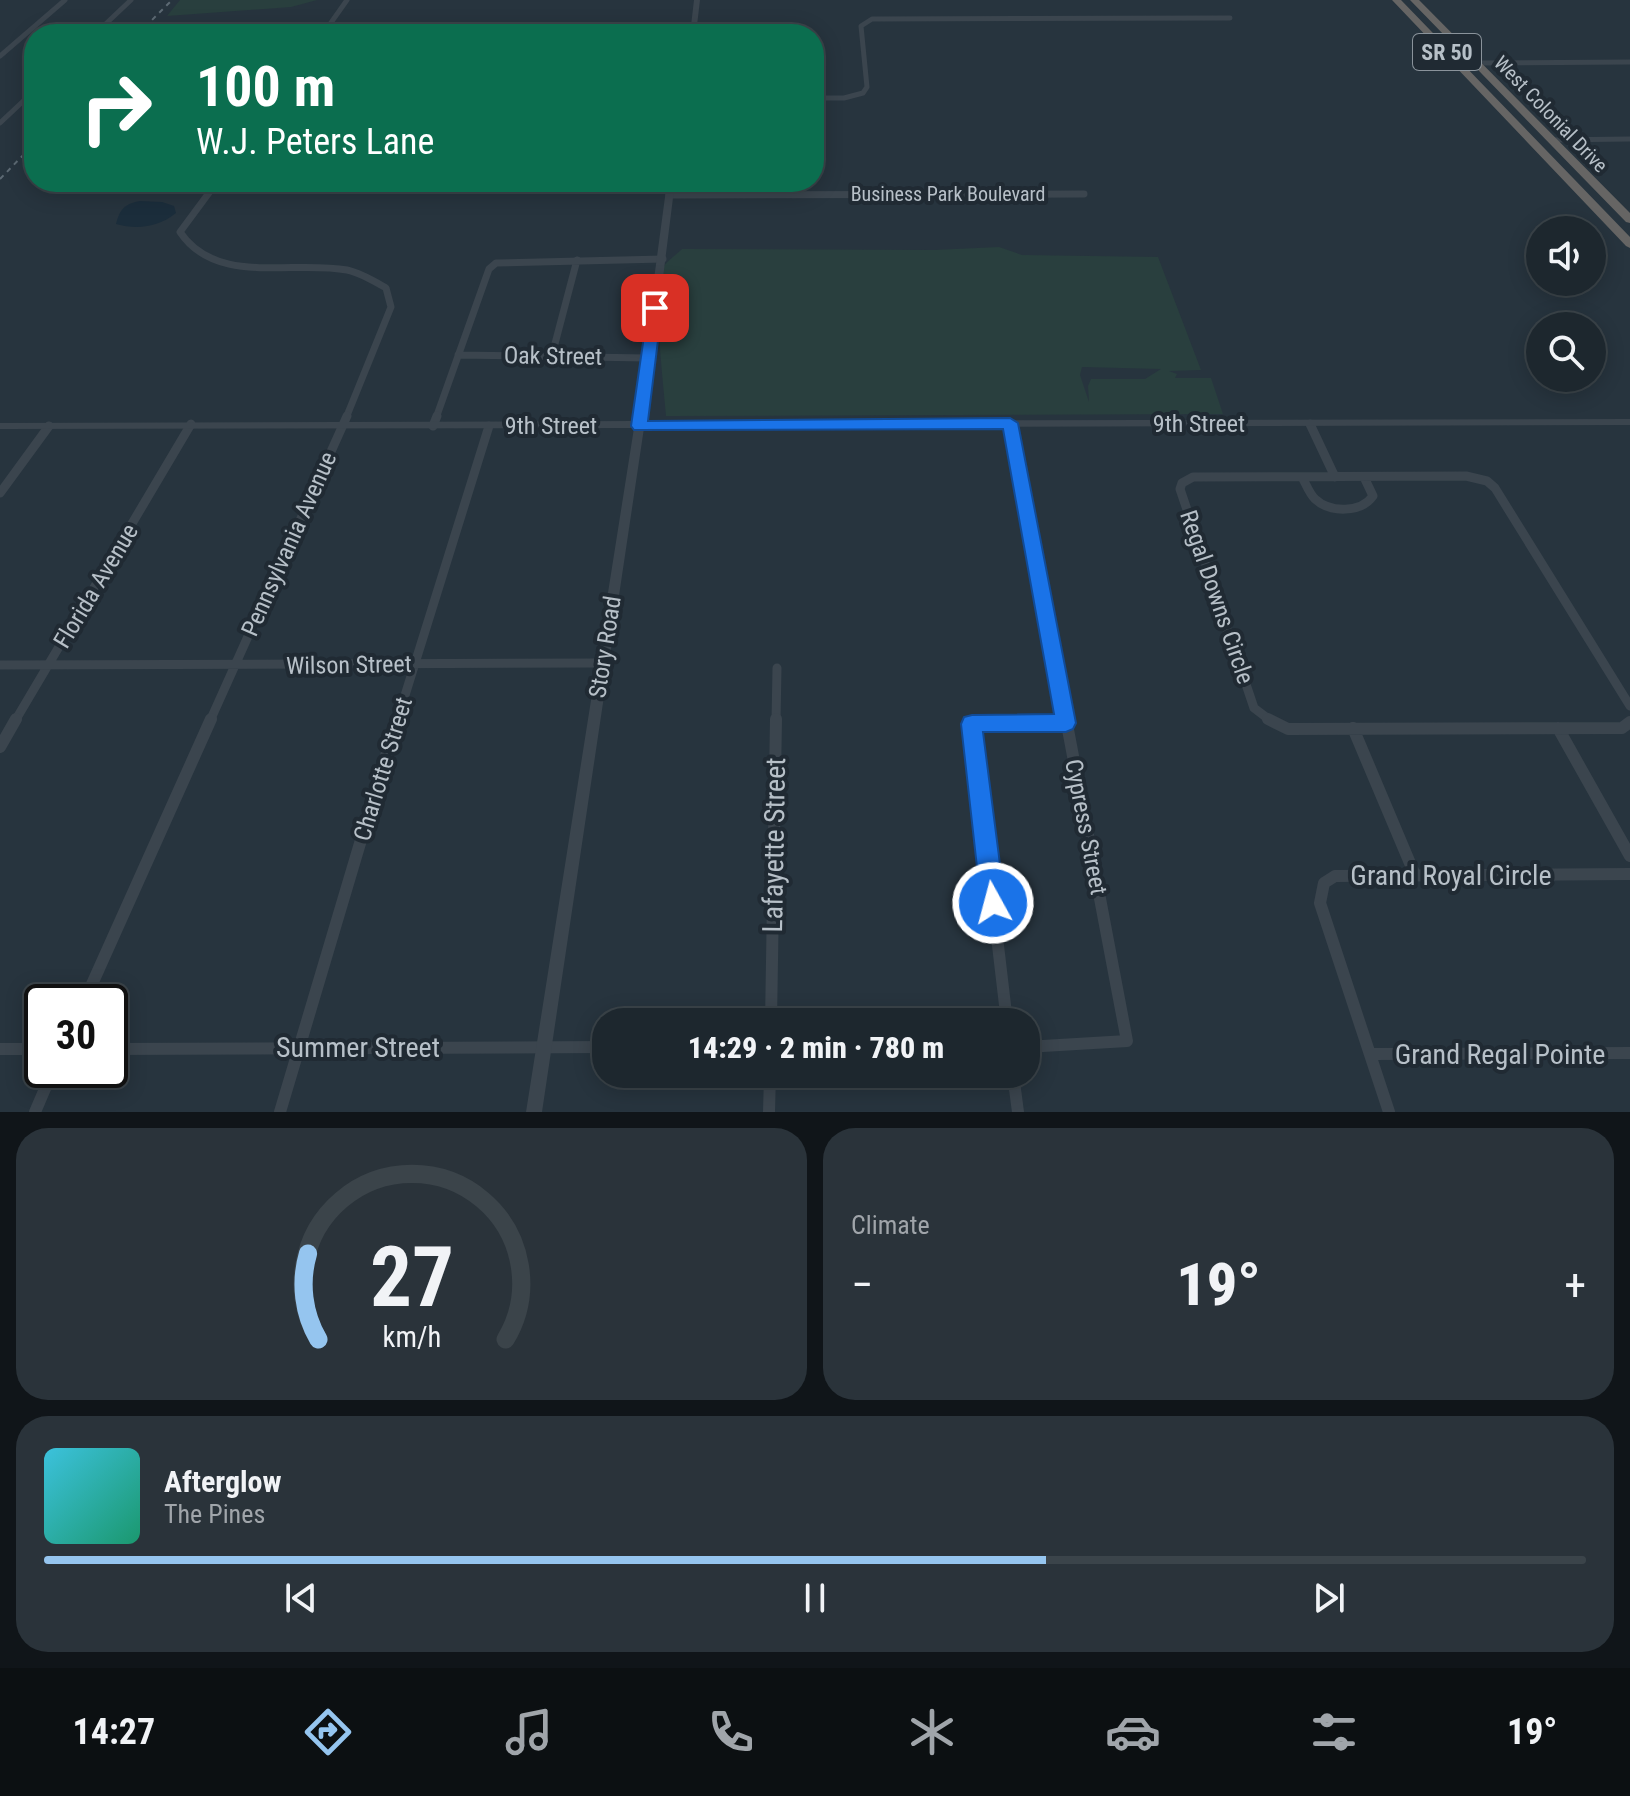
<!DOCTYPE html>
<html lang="en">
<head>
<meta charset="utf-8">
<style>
  body { margin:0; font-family:"Roboto Condensed",sans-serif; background:#2a333a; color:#f1f3f6; height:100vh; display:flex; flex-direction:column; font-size:30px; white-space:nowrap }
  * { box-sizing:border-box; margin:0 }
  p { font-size:26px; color:#a0a5aa }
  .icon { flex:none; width:44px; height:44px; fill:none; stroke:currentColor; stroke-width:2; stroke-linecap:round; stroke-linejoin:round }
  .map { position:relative; height:1112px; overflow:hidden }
  .sheet { display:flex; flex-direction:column; gap:16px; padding:16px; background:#101519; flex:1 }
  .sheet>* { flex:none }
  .hud { position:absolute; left:24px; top:24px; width:800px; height:168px; border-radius:32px; box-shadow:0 4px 20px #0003,0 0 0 2px #3b444a; background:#0b6e4f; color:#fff; overflow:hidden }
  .controls { position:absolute; left:1526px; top:216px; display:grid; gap:16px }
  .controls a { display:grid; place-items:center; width:80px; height:80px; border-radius:50%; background:#1d272e; box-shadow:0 4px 20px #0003,0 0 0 2px #3b444a; font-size:40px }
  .speed { position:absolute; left:24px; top:984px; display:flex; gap:16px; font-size:40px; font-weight:700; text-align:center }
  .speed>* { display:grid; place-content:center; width:104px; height:104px; border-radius:50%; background:#1d272e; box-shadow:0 4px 20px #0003,0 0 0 2px #3b444a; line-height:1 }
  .speed .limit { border:4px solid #111; border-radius:12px; background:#fff; color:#111 }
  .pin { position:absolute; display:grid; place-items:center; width:68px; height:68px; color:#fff; margin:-34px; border-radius:16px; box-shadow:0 4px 12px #0006 }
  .me { position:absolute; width:88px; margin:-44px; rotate:353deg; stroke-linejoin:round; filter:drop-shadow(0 0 6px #0008) }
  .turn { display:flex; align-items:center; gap:28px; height:168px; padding:0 40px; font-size:36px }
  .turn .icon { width:104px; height:104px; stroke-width:2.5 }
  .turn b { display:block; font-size:56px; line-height:68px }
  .big { font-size:60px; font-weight:800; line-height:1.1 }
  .sheet .card { flex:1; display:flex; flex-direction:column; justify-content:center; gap:12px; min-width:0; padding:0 28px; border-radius:32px; background:#2a333a }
  .sheet .dial { align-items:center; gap:0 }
  .dial svg { height:208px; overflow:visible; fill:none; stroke:#3b444a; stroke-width:7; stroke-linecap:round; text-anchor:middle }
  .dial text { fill:#f1f3f6; stroke:none }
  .song { display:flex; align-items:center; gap:24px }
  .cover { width:96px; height:96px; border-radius:12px; background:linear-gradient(135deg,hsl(190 70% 55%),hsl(160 70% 35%)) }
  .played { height:8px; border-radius:4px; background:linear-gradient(90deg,#95c5ef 65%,#3b444a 65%) }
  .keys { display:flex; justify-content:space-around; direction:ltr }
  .heat { display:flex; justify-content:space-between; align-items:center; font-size:44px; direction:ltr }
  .sheet .tiles { flex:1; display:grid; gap:16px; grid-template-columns:1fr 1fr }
  .card:last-child { grid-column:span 2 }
  .trip { position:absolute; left:592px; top:1008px; width:448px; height:80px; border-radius:32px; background:#1d272e; box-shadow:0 4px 20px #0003,0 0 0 2px #3b444a; font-weight:800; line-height:80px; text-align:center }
  .tab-bar { display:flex; height:128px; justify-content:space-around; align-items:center; background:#0c1012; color:#a0a5aa }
  .tab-bar .icon { width:56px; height:56px }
  .tab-bar .current { color:#95c5ef }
  .tab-bar b { font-size:36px; color:#f1f3f6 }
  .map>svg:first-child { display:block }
  .green { fill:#293f3e; fill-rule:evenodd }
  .water { fill:#1b2d3b }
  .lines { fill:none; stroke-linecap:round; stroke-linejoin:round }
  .minor-far3 { stroke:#3b454e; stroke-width:5 }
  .minor-far2 { stroke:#3b454e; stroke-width:7 }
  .minor-far1 { stroke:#3b454e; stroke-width:9 }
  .minor { stroke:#3b454e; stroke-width:12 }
  .tertiary { fill:#3b454e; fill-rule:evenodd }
  .trunk { fill:#666564; fill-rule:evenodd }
  .rail { stroke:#5d6a74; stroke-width:2; stroke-dasharray:5 5; stroke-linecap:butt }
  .route { fill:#1a73e8; stroke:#114b97; stroke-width:2 }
  .labels { text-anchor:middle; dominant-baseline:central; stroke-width:8; stroke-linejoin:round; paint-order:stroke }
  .far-street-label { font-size:20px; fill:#b7c0c8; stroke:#202a33 }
  .shield { fill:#202a33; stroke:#8a939b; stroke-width:2 }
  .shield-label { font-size:22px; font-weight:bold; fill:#b7c0c8 }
  .street-label { font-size:24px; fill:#b7c0c8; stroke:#202a33 }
  .near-street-label { font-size:28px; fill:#b7c0c8; stroke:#202a33 }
</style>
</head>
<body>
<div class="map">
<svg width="1630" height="1112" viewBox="0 0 1630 1112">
  <rect width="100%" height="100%" fill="#27343e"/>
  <path class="green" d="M180,0H317L291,7L167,16Z
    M999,247L1022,255L1158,257L1201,370L1169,371L1177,374L1175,378H1211L1223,414L666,416C664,388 651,287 664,266C668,260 677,254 682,249L934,250ZM1082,367L1161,369L1145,379H1091L1088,386L1089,402L1080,375Z"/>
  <path class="water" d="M140,201L162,202L174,206L176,213C159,227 137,230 116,224C120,209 124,204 140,201Z"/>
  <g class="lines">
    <path class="minor-far3" d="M95,34L131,0
      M323,34L347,0
      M0,56L65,0
      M1476,63L1630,62
      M814,98H844L863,93L867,87L861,26L872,19L1230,18
      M0,123L34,91
      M1551,140L1630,139"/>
    <path class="minor-far2" d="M217,182L180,232C216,286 292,260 347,270C361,273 374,281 386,288L391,307L346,418
      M669,195L1084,194
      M458,355L647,358
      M552,355L577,260
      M436,418L489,269L496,263L663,259"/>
    <path class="minor-far1" d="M1010,423L1066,721
      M1310,424L1335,477
      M433,426L437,416
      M1302,477C1306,484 1309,493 1315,499C1330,513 1361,513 1373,496L1364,477
      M0,493L49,426
      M0,665L602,663
      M15,721L191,424
      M210,721L347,416
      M397,721L489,426
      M776,721L777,668
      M1271,721L1254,708L1180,489L1182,483L1193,477L1466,476L1487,481L1495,488L1630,706"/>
    <path class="minor" d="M1268,719L1288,729L1622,728L1630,722
      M1353,728L1415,875
      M1558,728L1630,856
      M0,747L16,719
      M84,1002L211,719
      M771,1022L776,719
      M1007,1022L972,724L1066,723
      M1026,1047L1127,1041L1066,719
      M0,1049H42
      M110,1049L606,1047
      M1370,1054L1630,1053
      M1013,1074L1018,1112
      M35,1112L53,1070
      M280,1112L397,719
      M769,1112L770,1074
      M1389,1112L1320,903L1324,883L1335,876L1630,874"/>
    <path class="tertiary" d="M694,0H700L696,34H690Z
      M667,182H675L645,421L1630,419V425L644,428L542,1112H526L634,428L0,429V423L635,421Z"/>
    <path class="trunk" d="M1392,0H1401L1630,237V248L1626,246Z
      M1410,0H1419L1630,213V223L1626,222Z"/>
    <path class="rail" d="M138,34L172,0
      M0,179L34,144"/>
  </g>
  <path class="route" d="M655,304L662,308L648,421L1010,418L1018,423L1076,723L1073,729L1066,732H983L1005,903L1001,911L993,914L985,911L981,903L961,724L964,717L972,715L1054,714L1003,429L634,430L631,426L648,308Z"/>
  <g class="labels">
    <g class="far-street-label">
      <text transform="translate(1551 114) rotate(46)">West Colonial Drive</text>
      <text x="948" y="194">Business Park Boulevard</text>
    </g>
    <rect class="shield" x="1413" y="34" width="68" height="36" rx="6"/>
    <g class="shield-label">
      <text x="1447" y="52">SR 50</text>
    </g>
    <g class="street-label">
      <text transform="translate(553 356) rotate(1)">Oak Street</text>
      <text x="1199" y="424">9th Street</text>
      <text x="551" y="426">9th Street</text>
      <text transform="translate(289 544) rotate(-66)">Pennsylvania Avenue</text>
      <text transform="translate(96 586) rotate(-59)">Florida Avenue</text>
      <text transform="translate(1217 597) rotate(71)">Regal Downs Circle</text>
      <text transform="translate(605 647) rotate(-81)">Story Road</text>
      <text transform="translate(349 665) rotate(-1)">Wilson Street</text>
      <text transform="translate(383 769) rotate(-73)">Charlotte Street</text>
      <text transform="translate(1086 827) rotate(79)">Cypress Street</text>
    </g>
    <g class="near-street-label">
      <text transform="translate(774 845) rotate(-89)">Lafayette Street</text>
      <text x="1451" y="875">Grand Royal Circle</text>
      <text x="358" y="1047">Summer Street</text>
      <text x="1500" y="1054">Grand Regal Pointe</text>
    </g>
  </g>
</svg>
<div class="controls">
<a><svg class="icon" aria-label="sound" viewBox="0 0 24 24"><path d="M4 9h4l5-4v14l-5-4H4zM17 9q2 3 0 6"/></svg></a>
<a><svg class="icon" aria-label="search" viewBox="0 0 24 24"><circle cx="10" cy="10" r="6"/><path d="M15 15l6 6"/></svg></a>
</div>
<div class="speed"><div class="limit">30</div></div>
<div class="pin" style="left:655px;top:308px;background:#d93025"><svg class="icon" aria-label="arrive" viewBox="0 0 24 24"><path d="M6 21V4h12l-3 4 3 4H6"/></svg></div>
<svg class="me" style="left:993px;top:903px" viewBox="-20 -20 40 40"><circle r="17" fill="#1a73e8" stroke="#fff" stroke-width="3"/><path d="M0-11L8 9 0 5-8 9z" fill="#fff"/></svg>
<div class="trip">14:29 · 2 min · 780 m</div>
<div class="hud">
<div class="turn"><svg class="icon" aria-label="right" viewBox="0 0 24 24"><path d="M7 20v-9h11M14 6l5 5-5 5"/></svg><div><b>100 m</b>W.J. Peters Lane</div></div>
</div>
</div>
<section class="sheet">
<div class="tiles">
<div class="card dial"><svg viewBox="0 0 100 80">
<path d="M14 69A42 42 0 1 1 86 69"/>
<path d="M14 69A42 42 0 0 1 10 36" stroke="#95c5ef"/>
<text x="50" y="56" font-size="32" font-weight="700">27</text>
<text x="50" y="72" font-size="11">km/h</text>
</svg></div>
<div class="card"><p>Climate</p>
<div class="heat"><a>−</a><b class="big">19°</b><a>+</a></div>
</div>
<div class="card">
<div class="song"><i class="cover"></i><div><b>Afterglow</b><p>The Pines</p></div></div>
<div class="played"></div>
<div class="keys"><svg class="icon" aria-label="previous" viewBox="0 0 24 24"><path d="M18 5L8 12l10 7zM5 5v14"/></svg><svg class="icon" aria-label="pause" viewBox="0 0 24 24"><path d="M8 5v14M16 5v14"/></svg><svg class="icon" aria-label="next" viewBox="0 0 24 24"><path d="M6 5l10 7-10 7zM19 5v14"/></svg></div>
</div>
</div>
</section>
<nav class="tab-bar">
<b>14:27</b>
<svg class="icon current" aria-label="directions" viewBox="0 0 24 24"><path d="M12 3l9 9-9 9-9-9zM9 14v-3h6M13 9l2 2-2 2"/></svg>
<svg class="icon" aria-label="music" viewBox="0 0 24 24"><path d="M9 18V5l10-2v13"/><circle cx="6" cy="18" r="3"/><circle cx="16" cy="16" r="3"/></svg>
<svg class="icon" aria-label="phone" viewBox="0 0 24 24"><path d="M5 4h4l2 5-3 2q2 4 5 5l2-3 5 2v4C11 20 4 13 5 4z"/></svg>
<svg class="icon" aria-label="climate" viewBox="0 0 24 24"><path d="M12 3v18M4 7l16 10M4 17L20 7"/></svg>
<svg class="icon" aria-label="car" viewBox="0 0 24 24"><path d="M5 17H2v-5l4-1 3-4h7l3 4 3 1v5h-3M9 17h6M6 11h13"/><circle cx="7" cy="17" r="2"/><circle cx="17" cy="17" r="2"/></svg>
<svg class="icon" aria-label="filters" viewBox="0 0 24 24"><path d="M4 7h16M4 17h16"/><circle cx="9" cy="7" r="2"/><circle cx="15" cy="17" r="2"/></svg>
<b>19°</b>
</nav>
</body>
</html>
